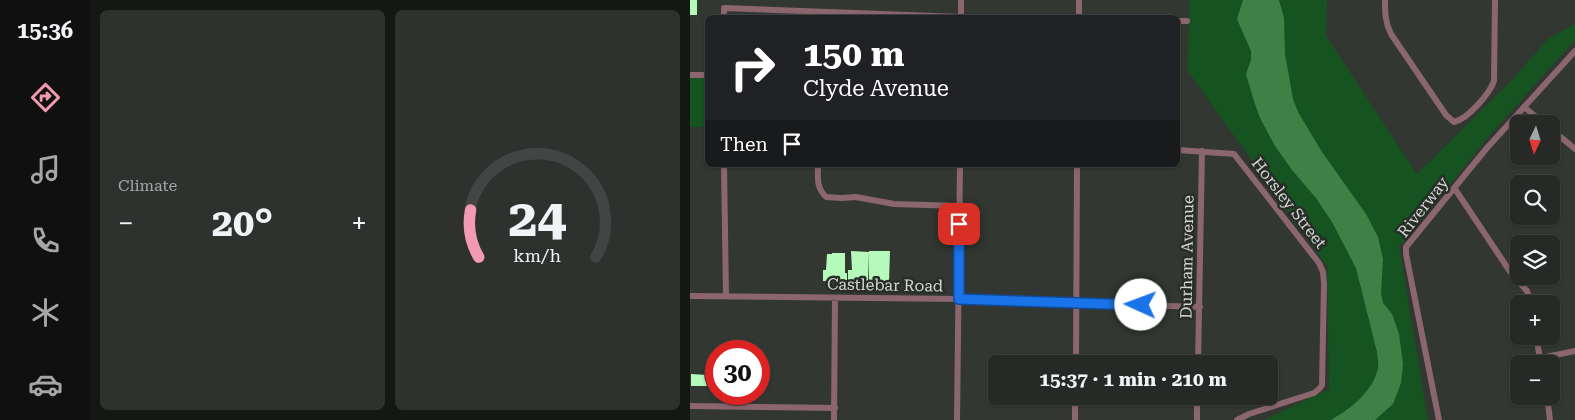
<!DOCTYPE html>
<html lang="en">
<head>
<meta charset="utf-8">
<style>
  body { margin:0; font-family:"Roboto Serif",serif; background:#2e312e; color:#f1f3f6; height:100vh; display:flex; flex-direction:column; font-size:19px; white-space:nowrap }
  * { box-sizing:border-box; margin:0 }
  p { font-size:16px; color:#a4a6a7 }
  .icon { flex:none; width:28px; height:28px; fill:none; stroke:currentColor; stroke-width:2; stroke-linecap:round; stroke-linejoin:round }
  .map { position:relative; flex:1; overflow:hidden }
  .drawer { display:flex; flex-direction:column; gap:10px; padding:10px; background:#151715; width:600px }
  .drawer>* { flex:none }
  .banner { position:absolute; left:15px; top:15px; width:475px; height:152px; border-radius:8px; box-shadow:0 1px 4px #0004,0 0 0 1px #424543; background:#202124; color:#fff; overflow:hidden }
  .needle { width:32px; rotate:184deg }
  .fabs { position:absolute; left:820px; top:115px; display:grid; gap:10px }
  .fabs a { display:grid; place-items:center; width:50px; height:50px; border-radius:8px; background:#262926; box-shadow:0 1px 4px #0004,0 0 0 1px #424543; font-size:25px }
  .speed { position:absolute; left:15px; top:340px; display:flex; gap:10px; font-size:25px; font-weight:700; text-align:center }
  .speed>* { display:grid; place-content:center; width:65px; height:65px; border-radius:50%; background:#262926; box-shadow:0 1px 4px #0004,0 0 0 1px #424543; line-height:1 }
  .speed .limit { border:8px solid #d22; background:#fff; color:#111 }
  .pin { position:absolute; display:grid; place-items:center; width:42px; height:42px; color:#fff; margin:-21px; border-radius:10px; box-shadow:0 2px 8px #0006 }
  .me { position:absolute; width:55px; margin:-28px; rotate:272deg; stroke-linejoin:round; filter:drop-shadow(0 0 4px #0008) }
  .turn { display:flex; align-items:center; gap:18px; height:105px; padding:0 15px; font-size:22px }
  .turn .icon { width:65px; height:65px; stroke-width:2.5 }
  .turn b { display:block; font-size:35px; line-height:42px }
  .then { display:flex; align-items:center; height:48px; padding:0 15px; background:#0003; gap:10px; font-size:19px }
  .big { font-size:38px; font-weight:700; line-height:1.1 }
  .drawer .card { flex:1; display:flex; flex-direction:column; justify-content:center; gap:8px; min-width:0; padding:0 18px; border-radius:8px; background:#2e312e }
  .drawer .dial { align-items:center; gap:0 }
  .dial svg { height:130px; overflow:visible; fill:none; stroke:#424543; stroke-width:7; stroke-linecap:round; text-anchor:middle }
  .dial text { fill:#f1f3f6; stroke:none }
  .heat { display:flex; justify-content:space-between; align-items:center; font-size:28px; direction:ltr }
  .drawer .tiles { flex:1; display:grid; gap:10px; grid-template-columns:repeat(2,1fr) }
  .trip { position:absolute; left:298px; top:355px; width:290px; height:50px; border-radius:8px; background:#262926; box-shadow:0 1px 4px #0004,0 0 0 1px #424543; font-weight:700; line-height:50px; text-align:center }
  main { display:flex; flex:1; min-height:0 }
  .tab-bar { display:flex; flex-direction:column; width:90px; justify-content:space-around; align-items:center; background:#0f100f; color:#a4a6a7 }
  .tab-bar .icon { width:35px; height:35px }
  .tab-bar .on { color:#f19ab2 }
  .tab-bar b { font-size:22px; color:#f1f3f6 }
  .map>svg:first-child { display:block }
  .green { fill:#155420 }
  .water { fill:#3f8046 }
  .building { fill:#b5faba }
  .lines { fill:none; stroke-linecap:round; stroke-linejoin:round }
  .street { stroke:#8b666f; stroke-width:6 }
  .route-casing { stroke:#114b97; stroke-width:12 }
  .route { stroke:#1a73e8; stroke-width:9 }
  .labels { text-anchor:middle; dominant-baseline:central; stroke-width:5; stroke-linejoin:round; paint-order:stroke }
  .street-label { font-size:16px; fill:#d4d8d5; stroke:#282d28 }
</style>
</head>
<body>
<main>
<nav class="tab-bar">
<b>15:36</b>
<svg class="icon on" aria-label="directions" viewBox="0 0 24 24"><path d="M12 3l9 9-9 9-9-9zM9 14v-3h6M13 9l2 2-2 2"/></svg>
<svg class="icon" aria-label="music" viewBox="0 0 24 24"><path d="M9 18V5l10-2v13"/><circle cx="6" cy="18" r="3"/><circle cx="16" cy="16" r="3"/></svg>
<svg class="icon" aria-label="phone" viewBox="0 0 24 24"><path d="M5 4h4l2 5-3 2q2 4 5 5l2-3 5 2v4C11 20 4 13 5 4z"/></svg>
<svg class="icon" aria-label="climate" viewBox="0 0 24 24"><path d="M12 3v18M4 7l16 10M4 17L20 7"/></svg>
<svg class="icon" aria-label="car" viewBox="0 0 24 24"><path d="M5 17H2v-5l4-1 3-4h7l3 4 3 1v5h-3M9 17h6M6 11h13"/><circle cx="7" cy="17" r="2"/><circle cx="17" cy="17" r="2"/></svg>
</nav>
<section class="drawer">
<div class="tiles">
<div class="card"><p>Climate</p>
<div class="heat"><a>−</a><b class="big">20°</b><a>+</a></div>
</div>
<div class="card dial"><svg viewBox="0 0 100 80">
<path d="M14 69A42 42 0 1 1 86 69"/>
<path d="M14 69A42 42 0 0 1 9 40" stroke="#f19ab2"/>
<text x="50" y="56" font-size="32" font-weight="700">24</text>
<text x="50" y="72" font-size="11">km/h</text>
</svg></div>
</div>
</section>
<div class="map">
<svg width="885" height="420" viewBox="0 0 885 420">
  <rect width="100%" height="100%" fill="#323732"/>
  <path class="green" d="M499,0H637L636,36L727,174L822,80L858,39L885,24V40L798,137L713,243L709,245L738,420H574L639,389L637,266L498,71Z
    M0,75H17V127H0Z"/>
  <path class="water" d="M553,0H589L594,18L595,54L603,99L608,112L632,152L676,214L688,237L693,259L691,294L693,303L702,314L709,334L713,364L711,383L703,404L685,420H641C660,409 683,392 688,368C689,363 687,357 687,352L666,268L642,222L626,198L602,170L585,146L570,118L563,98L556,74L561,60V51L547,19Z"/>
  <path class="building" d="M0,0H7V15H0Z
    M161,251L179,252L178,283L165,282L164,280H158V270H162Z
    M179,251H200L199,282H179Z
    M142,253H155V273H157V280H155V282L133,281V270H136L137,254H142Z
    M1,374L18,375V386H1Z"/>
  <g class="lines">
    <path class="street" d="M695,0C695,13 695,22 701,34L756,115L764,122C778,119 800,93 804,81L805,0
      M271,17V0
      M34,18V8L271,17L384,18
      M389,18V0
      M488,21H497
      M0,75H18
      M834,107L855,124
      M861,129L885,149
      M488,150L544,154L629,263L633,272L634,284L632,385L629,389L624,393L559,414L547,420
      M34,165L36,296
      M128,165C128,178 126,187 136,197L152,198L166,197L204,204L269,206
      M765,189L821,273L837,291L841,304
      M0,296L269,299L510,307
      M846,336L851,364
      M851,358L885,351
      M386,364L387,165
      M508,364L512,151
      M857,396L860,420
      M0,406L145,408
      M144,420L145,298
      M267,420L270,165
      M385,420V396
      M507,420V396
      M749,420L716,254V247L796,149L885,51"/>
  </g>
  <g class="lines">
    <g class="route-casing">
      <path id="route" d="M269,224V299L451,305"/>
    </g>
    <use href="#route" class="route"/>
  </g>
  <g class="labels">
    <g class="street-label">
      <text transform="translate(599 203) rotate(52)">Horsley Street</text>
      <text transform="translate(733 207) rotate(-52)">Riverway</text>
      <text transform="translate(497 257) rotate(-89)">Durham Avenue</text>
      <text transform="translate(195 285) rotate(1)">Castlebar Road</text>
    </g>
  </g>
</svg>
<div class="fabs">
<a><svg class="needle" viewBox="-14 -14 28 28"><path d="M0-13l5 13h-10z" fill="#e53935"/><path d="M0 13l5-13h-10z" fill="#a4a6a7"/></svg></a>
<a><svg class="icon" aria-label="search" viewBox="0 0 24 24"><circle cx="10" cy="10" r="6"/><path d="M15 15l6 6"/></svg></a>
<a><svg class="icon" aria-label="layers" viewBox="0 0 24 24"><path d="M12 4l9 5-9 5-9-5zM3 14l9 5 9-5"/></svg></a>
<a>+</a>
<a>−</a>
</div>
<div class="speed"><div class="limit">30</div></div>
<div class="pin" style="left:269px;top:224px;background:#d93025"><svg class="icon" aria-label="arrive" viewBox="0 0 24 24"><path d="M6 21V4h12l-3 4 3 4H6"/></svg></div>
<svg class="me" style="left:451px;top:305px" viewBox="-20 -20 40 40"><circle r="19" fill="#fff"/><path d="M0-13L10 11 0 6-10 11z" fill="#1a73e8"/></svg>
<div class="trip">15:37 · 1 min · 210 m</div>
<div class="banner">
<div class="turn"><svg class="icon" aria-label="right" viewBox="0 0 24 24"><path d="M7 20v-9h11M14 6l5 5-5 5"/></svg><div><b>150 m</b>Clyde Avenue</div></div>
<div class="then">Then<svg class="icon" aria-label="arrive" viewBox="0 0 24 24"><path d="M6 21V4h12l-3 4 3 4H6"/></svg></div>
</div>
</div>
</main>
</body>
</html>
